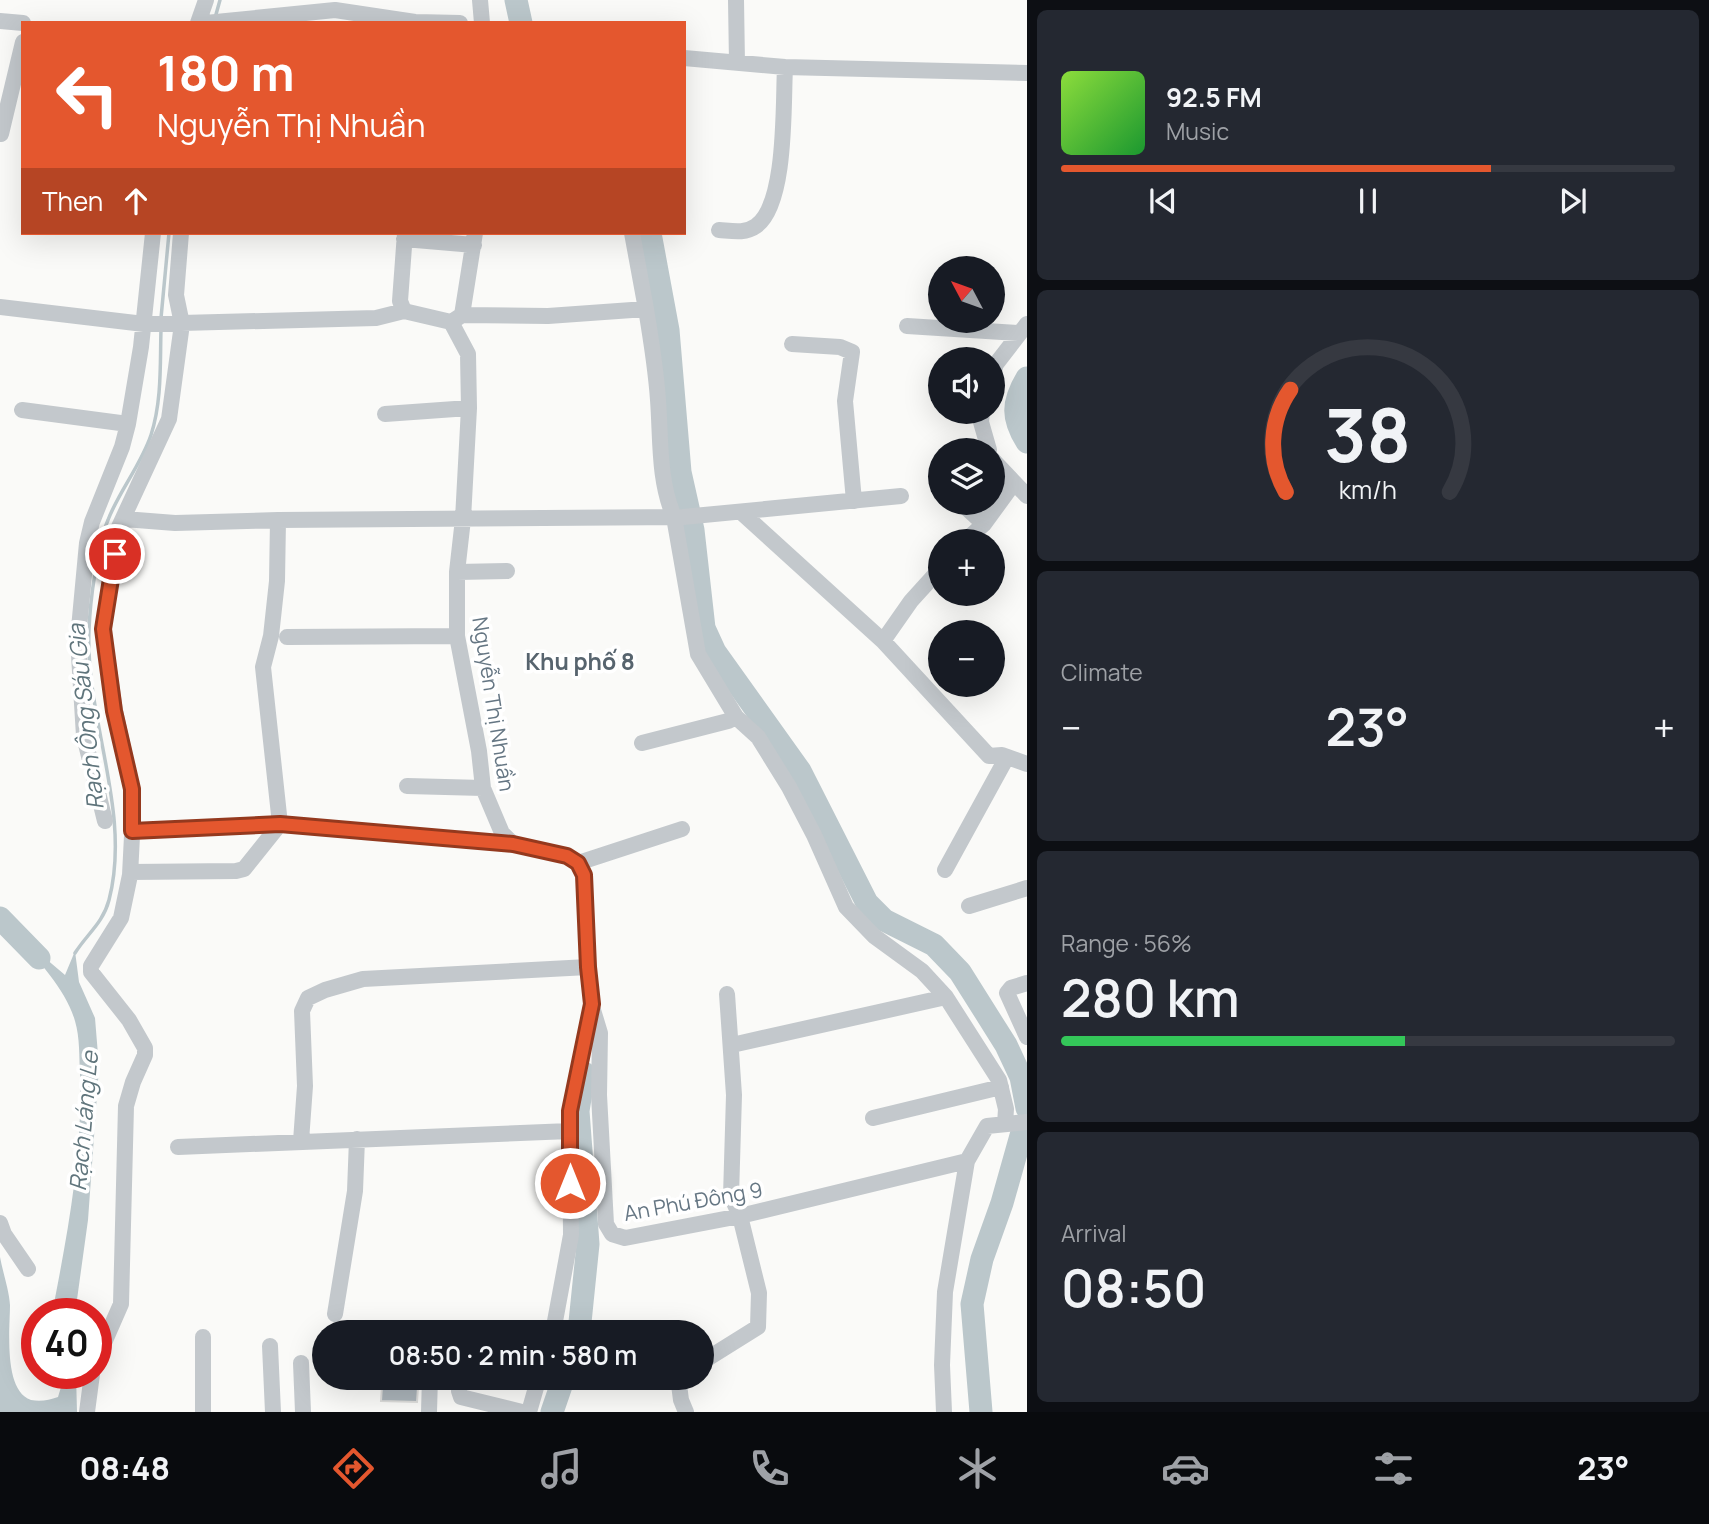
<!DOCTYPE html>
<html lang="en">
<head>
<meta charset="utf-8">
<style>
  body { margin:0; font-family:Manrope,sans-serif; background:#242831; color:#f1f3f6; height:100vh; display:flex; flex-direction:column; font-size:26px; white-space:nowrap }
  * { box-sizing:border-box; margin:0 }
  p { font-size:23px; color:#9ea1a6 }
  .icon { flex:none; width:38px; height:38px; fill:none; stroke:currentColor; stroke-width:2; stroke-linecap:round; stroke-linejoin:round }
  .map { position:relative; flex:1; overflow:hidden }
  .side { display:flex; flex-direction:column; gap:10px; padding:10px; background:#0d0f14; width:682px }
  .side>* { flex:none }
  .hud { position:absolute; left:21px; top:21px; width:665px; height:214px; border-radius:0px; box-shadow:0 7px 28px #0002; background:#e4572e; color:#fff; overflow:hidden }
  .needle { width:46px; rotate:311deg }
  .buttons { position:absolute; left:928px; top:256px; display:grid; gap:14px }
  .buttons a { display:grid; place-items:center; width:77px; height:77px; border-radius:50%; background:#171b24; box-shadow:0 7px 28px #0002; font-size:35px }
  .speed { position:absolute; left:21px; top:1298px; display:flex; gap:14px; font-size:35px; font-weight:700; text-align:center }
  .speed>* { display:grid; place-content:center; width:91px; height:91px; border-radius:50%; background:#171b24; box-shadow:0 7px 28px #0002; line-height:1 }
  .speed .limit { border:10px solid #d22; background:#fff; color:#111 }
  .pin { position:absolute; display:grid; place-items:center; width:60px; height:60px; color:#fff; margin:-30px; border:4px solid #fff; border-radius:50%; box-shadow:0 2px 7px #0007 }
  .me { position:absolute; width:77px; margin:-38px; rotate:0deg; stroke-linejoin:round; filter:drop-shadow(0 0 5px #0008) }
  .turn { display:flex; align-items:center; gap:24px; height:147px; padding:0 21px; font-size:32px }
  .turn .icon { width:91px; height:91px; stroke-width:2.5 }
  .turn b { display:block; font-size:49px; line-height:60px }
  .then { display:flex; align-items:center; height:66px; padding:0 21px; background:#0003; gap:14px; font-size:26px }
  .big { font-size:52px; font-weight:600; line-height:1.1 }
  .side .widget { flex:1; display:flex; flex-direction:column; justify-content:center; gap:10px; min-width:0; padding:0 24px; border-radius:10px; background:#242831 }
  .side .dial { align-items:center; gap:0 }
  .dial svg { height:182px; overflow:visible; fill:none; stroke:#363941; stroke-width:7; stroke-linecap:round; text-anchor:middle }
  .dial text { fill:#f1f3f6; stroke:none }
  .song { display:flex; align-items:center; gap:21px }
  .cover { width:84px; height:84px; border-radius:10px; background:linear-gradient(135deg,hsl(90 70% 55%),hsl(130 70% 35%)) }
  .played { height:7px; border-radius:4px; background:linear-gradient(90deg,#e4572e 70%,#363941 70%) }
  .keys { display:flex; justify-content:space-around; direction:ltr }
  .heat { display:flex; justify-content:space-between; align-items:center; font-size:38px; direction:ltr }
  .charge { height:10px; border-radius:5px; background:linear-gradient(90deg,#34c759 56%,#363941 0) }
  .trip { position:absolute; left:312px; top:1320px; width:402px; height:70px; border-radius:35px; background:#171b24; box-shadow:0 7px 28px #0002; font-weight:600; line-height:70px; text-align:center }
  .tabs { display:flex; height:112px; justify-content:space-around; align-items:center; background:#090b0e; color:#9ea1a6 }
  .tabs .icon { width:49px; height:49px }
  .tabs .active { color:#e4572e }
  .tabs b { font-size:32px; color:#f1f3f6 }
  main { display:flex; flex:1; min-height:0 }
  .map>svg:first-child { display:block }
  .water { fill:#bbc7cb }
  .lines { fill:none; stroke-linecap:round; stroke-linejoin:round }
  .stream { stroke:#bbc7cb; stroke-width:3.5 }
  .river { stroke:#bbc7cb; stroke-width:23 }
  .building { fill:#aab3b9; stroke:#dcdcda; stroke-width:2 }
  .minor { stroke:#c3c8cc; stroke-width:16 }
  .route-casing { stroke:#94391e; stroke-width:18 }
  .route { stroke:#e4572e; stroke-width:12 }
  .labels { text-anchor:middle; dominant-baseline:central; stroke-width:7; stroke-linejoin:round; paint-order:stroke }
  .street-label { font-size:21px; fill:#657683; stroke:#fff }
  .neighbourhood-label { font-size:23px; font-weight:bold; fill:#57646e; stroke:#fff }
  .water-label { font-size:23px; font-style:italic; fill:#60757c; stroke:#fff }
</style>
</head>
<body>
<main>
<div class="map">
<svg width="1027" height="1412" viewBox="0 0 1027 1412">
  <rect width="100%" height="100%" fill="#fafaf8"/>
  <path class="water" d="M19,936L65,975L75,951L79,982L95,1018L99,1067L88,1220L75,1314H52C67,1236 83,1155 80,1074C79,1057 80,1038 75,1021C66,989 38,962 19,936Z
    M0,1257C3,1273 9,1290 10,1305C10,1328 3,1391 31,1400C41,1402 49,1400 58,1397L61,1387L59,1374H76L77,1412H0Z"/>
  <g class="lines">
    <path class="stream" d="M215,18L220,0
      M161,318L169,233
      M75,953C87,934 103,923 109,900C132,811 85,720 89,630C90,602 97,546 108,520C119,491 141,465 151,435C162,401 160,364 161,329"/>
    <path class="river" d="M516,0L521,23
      M650,233L668,330L680,472L693,530L704,628L715,652L800,771L867,903L884,920L934,945L960,972L1006,1045L1021,1077L1027,1108
      M1027,378C1012,403 1012,418 1027,442
      M0,918L39,958
      M579,1332L588,1244L578,1111L584,1073
      M552,1412L564,1377
      M981,1412L972,1304L982,1259L1002,1203L1022,1132"/>
  </g>
  <path class="building" d="M382,1386L418,1387L417,1402L381,1401Z"/>
  <g class="lines">
    <path class="minor" d="M480,0L482,23
      M736,0L737,63
      M0,21L23,23
      M198,23L206,0
      M206,23L335,10L415,22L460,23
      M684,58L785,67L1027,73
      M1,134L23,42
      M719,230C732,231 745,234 756,226C787,204 783,104 785,67
      M405,233L400,301L404,311L451,322L468,354L469,408L463,519L457,572V636L479,751L483,788L502,833L513,844L567,856L578,863L584,875L588,967L592,1004L570,1111L571,1235L553,1332
      M632,233L646,309
      M404,239L474,245
      M0,307L144,324L376,318L404,311
      M462,315L548,316L646,309C651,339 656,370 658,400C661,440 658,479 674,517L698,654L736,717L758,737L789,787L814,835L846,907L874,936L922,971L946,997L999,1080L1006,1109L1005,1124
      M453,321L462,315L475,233
      M907,326L1018,333
      M792,344L840,347L852,352L845,401L854,501
      M992,377L996,364L1027,324
      M22,410L128,424
      M982,411L981,422L989,450
      M385,414L469,408
      M992,459L1027,496
      M992,486L1014,483
      M960,502L984,524
      M741,512L883,641L989,756L1002,755L1027,764
      M124,519L175,523L278,520L683,517L901,496
      M965,541L984,524L1014,483
      M457,572L507,571
      M287,637L457,636
      M883,641L911,601L940,569
      M642,743L728,721L736,717
      M407,786L483,788
      M105,821L84,736L78,639L87,543L92,522L122,447L128,424L141,347L153,233
      M132,831L280,824L513,844
      M578,863L682,829
      M945,870L1007,757
      M130,872L236,871L244,869L280,824L263,667L271,636L277,581L278,520
      M969,906L1027,888
      M1027,983L1011,988L1007,993L1027,1037
      M593,1010L600,1033L599,1095L606,1224L612,1234L625,1238L740,1216L967,1161
      M732,1045L946,997
      M873,1118L1001,1087
      M301,1141L305,1086L302,1011L308,998L325,990L363,979L588,967
      M178,1147L570,1131
      M0,1223L4,1234L28,1269
      M335,1314L355,1191L357,1139
      M270,1346L273,1412
      M96,1361L121,1304L126,1106L133,1082L145,1055V1048L129,1020L91,972V966L121,918L130,875L132,836V789L115,711L103,629L118,529L169,419L182,324L176,295L181,233
      M702,1362L758,1327L759,1293L740,1216L731,1196L734,1095L727,994
      M301,1363L303,1412
      M461,1377L459,1391L461,1397L522,1412
      M678,1377L681,1400L686,1412
      M87,1412L92,1374
      M203,1412V1337
      M429,1412L430,1377
      M529,1412L539,1377
      M944,1412L942,1365L945,1292L967,1161L987,1126L1027,1122"/>
  </g>
  <g class="lines">
    <g class="route-casing">
      <path id="route" d="M115,554L103,629L114,711L132,789V831L280,824L513,844L567,856L578,863L584,875L588,967L592,1004L570,1111V1183"/>
    </g>
    <use href="#route" class="route"/>
  </g>
  <g class="labels">
    <g class="street-label">
      <text transform="translate(494 704) rotate(81)">Nguyễn Thị Nhuần</text>
      <text transform="translate(693 1201) rotate(-10)">An Phú Đông 9</text>
    </g>
    <g class="neighbourhood-label">
      <text x="580" y="661">Khu phố 8</text>
    </g>
    <g class="water-label">
      <text transform="translate(85 717) rotate(-96)">Rạch Ông Sáu Gia</text>
      <text transform="translate(83 1121) rotate(-85)">Rạch Láng Le</text>
    </g>
  </g>
</svg>
<div class="buttons">
<a><svg class="needle" viewBox="-14 -14 28 28"><path d="M0-13l5 13h-10z" fill="#e53935"/><path d="M0 13l5-13h-10z" fill="#9ea1a6"/></svg></a>
<a><svg class="icon" aria-label="sound" viewBox="0 0 24 24"><path d="M4 9h4l5-4v14l-5-4H4zM17 9q2 3 0 6"/></svg></a>
<a><svg class="icon" aria-label="layers" viewBox="0 0 24 24"><path d="M12 4l9 5-9 5-9-5zM3 14l9 5 9-5"/></svg></a>
<a>+</a>
<a>−</a>
</div>
<div class="speed"><div class="limit">40</div></div>
<div class="pin" style="left:115px;top:554px;background:#d93025"><svg class="icon" aria-label="arrive" viewBox="0 0 24 24"><path d="M6 21V4h12l-3 4 3 4H6"/></svg></div>
<svg class="me" style="left:570px;top:1183px" viewBox="-20 -20 40 40"><circle r="17" fill="#e4572e" stroke="#fff" stroke-width="3"/><path d="M0-11L8 9 0 5-8 9z" fill="#fff"/></svg>
<div class="trip">08:50 · 2 min · 580 m</div>
<div class="hud">
<div class="turn"><svg class="icon" aria-label="left" viewBox="0 0 24 24"><path d="M17 20v-9H6M10 6l-5 5 5 5"/></svg><div><b>180 m</b>Nguyễn Thị Nhuần</div></div>
<div class="then">Then<svg class="icon" aria-label="ahead" viewBox="0 0 24 24"><path d="M12 20V5M6 11l6-6 6 6"/></svg></div>
</div>
</div>
<section class="side">
<div class="widget">
<div class="song"><i class="cover"></i><div><b>92.5 FM</b><p>Music</p></div></div>
<div class="played"></div>
<div class="keys"><svg class="icon" aria-label="previous" viewBox="0 0 24 24"><path d="M18 5L8 12l10 7zM5 5v14"/></svg><svg class="icon" aria-label="pause" viewBox="0 0 24 24"><path d="M8 5v14M16 5v14"/></svg><svg class="icon" aria-label="next" viewBox="0 0 24 24"><path d="M6 5l10 7-10 7zM19 5v14"/></svg></div>
</div>
<div class="widget dial"><svg viewBox="0 0 100 80">
<path d="M14 69A42 42 0 1 1 86 69"/>
<path d="M14 69A42 42 0 0 1 16 24" stroke="#e4572e"/>
<text x="50" y="56" font-size="32" font-weight="700">38</text>
<text x="50" y="72" font-size="11">km/h</text>
</svg></div>
<div class="widget"><p>Climate</p>
<div class="heat"><a>−</a><b class="big">23°</b><a>+</a></div>
</div>
<div class="widget"><p>Range · 56%</p><b class="big">280 km</b><div class="charge"></div></div>
<div class="widget"><p>Arrival</p><b class="big">08:50</b></div>
</section>
</main>
<nav class="tabs">
<b>08:48</b>
<svg class="icon active" aria-label="directions" viewBox="0 0 24 24"><path d="M12 3l9 9-9 9-9-9zM9 14v-3h6M13 9l2 2-2 2"/></svg>
<svg class="icon" aria-label="music" viewBox="0 0 24 24"><path d="M9 18V5l10-2v13"/><circle cx="6" cy="18" r="3"/><circle cx="16" cy="16" r="3"/></svg>
<svg class="icon" aria-label="phone" viewBox="0 0 24 24"><path d="M5 4h4l2 5-3 2q2 4 5 5l2-3 5 2v4C11 20 4 13 5 4z"/></svg>
<svg class="icon" aria-label="climate" viewBox="0 0 24 24"><path d="M12 3v18M4 7l16 10M4 17L20 7"/></svg>
<svg class="icon" aria-label="car" viewBox="0 0 24 24"><path d="M5 17H2v-5l4-1 3-4h7l3 4 3 1v5h-3M9 17h6M6 11h13"/><circle cx="7" cy="17" r="2"/><circle cx="17" cy="17" r="2"/></svg>
<svg class="icon" aria-label="filters" viewBox="0 0 24 24"><path d="M4 7h16M4 17h16"/><circle cx="9" cy="7" r="2"/><circle cx="15" cy="17" r="2"/></svg>
<b>23°</b>
</nav>
</body>
</html>
